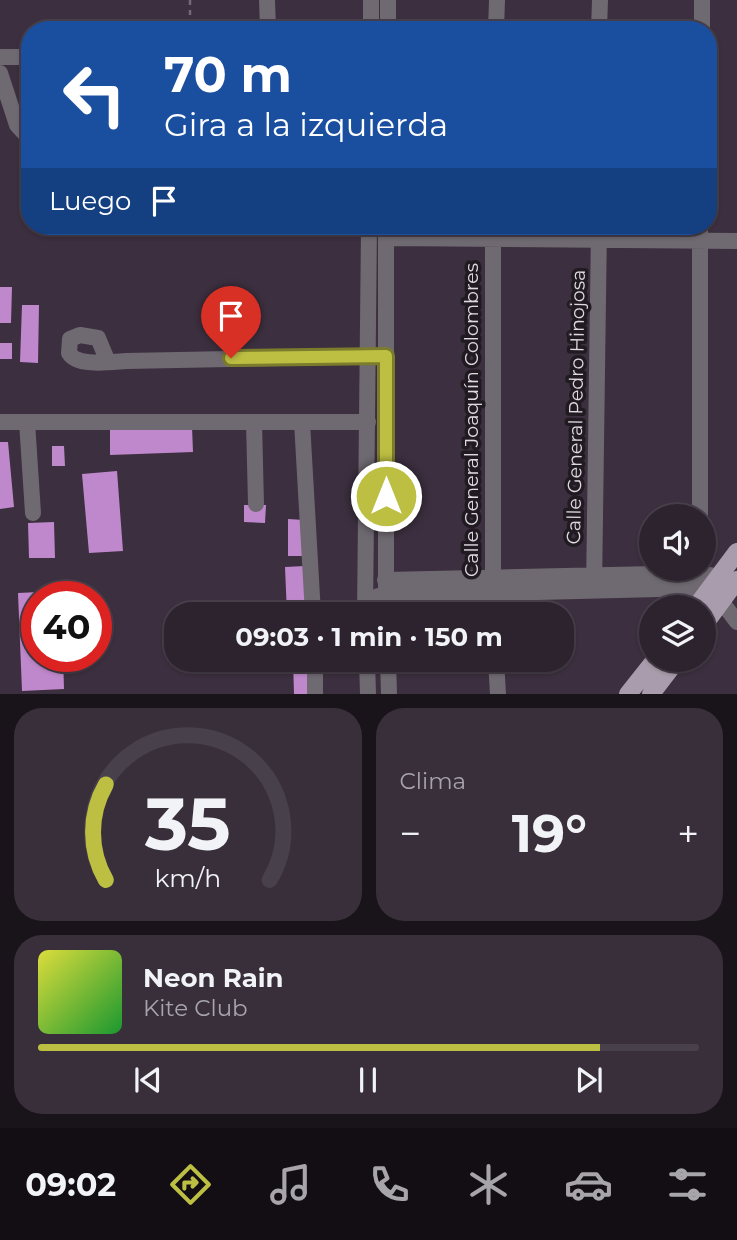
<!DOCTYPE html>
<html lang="es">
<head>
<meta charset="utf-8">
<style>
  body { margin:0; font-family:Montserrat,sans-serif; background:#392f3b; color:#f1f3f6; height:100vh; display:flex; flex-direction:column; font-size:26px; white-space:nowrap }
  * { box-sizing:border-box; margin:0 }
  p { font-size:23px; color:#a7a4aa }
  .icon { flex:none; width:38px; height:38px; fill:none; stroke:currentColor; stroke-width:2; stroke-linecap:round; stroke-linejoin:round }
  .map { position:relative; height:694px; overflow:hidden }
  .sheet { display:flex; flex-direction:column; gap:14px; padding:14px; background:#19131a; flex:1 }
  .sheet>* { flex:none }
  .top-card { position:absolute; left:21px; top:21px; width:696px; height:214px; border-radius:28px; box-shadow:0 2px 5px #0004,0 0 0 2px #48404b; background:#1a4fa0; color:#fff; overflow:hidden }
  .buttons { position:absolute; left:639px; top:504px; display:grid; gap:14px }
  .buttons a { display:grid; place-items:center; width:77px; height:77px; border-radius:50%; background:#2d232f; box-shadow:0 2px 5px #0004,0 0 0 2px #48404b; font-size:35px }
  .speed { position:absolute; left:21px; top:581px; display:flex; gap:14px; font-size:35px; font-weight:700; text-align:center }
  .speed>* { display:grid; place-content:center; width:91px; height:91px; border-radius:50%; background:#2d232f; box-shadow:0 2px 5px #0004,0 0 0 2px #48404b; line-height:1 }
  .speed .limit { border:10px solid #d22; background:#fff; color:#111 }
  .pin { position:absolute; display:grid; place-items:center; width:60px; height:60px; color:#fff; margin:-72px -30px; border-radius:50% 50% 50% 0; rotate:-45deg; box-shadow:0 0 7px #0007 }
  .pin .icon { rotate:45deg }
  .me { position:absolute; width:77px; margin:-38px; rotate:0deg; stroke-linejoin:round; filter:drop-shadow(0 0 5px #0008) }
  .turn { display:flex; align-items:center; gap:24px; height:147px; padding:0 28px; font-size:32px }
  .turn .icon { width:91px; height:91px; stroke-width:2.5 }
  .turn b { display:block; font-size:49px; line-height:60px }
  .then { display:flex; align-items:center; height:66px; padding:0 28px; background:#0003; gap:14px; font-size:26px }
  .big { font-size:52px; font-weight:700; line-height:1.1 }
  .sheet .tile { flex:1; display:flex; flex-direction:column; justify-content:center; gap:10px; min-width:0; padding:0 24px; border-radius:28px; background:#392f3b }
  .sheet .dial { align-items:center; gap:0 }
  .dial svg { height:182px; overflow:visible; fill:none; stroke:#48404b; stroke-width:7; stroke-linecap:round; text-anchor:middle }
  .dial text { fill:#f1f3f6; stroke:none }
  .song { display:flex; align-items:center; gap:21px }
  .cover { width:84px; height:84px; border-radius:10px; background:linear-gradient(135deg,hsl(60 70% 55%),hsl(130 70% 35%)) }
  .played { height:7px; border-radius:4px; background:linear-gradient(90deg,#bdbf43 85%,#48404b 85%) }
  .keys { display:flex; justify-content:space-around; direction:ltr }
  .heat { display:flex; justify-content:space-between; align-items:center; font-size:38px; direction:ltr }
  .sheet .tiles { flex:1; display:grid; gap:14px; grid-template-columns:1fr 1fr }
  .tile:last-child { grid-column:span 2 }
  .trip { position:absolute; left:164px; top:602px; width:410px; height:70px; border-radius:28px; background:#2d232f; box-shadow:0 2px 5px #0004,0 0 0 2px #48404b; font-weight:700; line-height:70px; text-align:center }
  .menu { display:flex; height:112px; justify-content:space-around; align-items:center; background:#120e13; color:#a7a4aa }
  .menu .icon { width:49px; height:49px }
  .menu .selected { color:#bdbf43 }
  .menu b { font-size:32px; color:#f1f3f6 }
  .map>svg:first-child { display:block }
  .building { fill:#c088cc }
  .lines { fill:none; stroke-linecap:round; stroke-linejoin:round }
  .path { stroke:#746876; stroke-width:2.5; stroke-dasharray:5 5; stroke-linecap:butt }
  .minor { stroke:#6f6971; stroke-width:16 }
  .major { stroke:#a99cac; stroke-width:18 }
  .route-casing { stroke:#7b7c2c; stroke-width:18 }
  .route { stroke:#bdbf43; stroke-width:12 }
  .labels { text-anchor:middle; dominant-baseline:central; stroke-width:7; stroke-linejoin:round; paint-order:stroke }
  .street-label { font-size:19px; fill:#e0d8e2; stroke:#201a21 }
</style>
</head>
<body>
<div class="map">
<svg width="737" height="694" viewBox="0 0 737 694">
  <rect width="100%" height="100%" fill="#3c2f3f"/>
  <path class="building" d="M0,287H12L11,323H0Z
    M22,305H39L38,363L20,362Z
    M0,343H12V359H0Z
    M192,427L193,452L110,455V430Z
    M0,442H8L14,507L0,509Z
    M52,446H64L65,466H52Z
    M117,471L123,551L89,553L82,474Z
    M244,505H266L265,523L244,522Z
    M288,519L304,520V556H288Z
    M54,522L55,558H29L28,523Z
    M305,566L307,614H287L285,567Z
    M60,591V597H37V656H63L64,689L22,691L18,593Z
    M293,660H311V694H294Z"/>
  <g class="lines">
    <path class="path" d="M190,0V30"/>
    <path class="minor" d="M267,0L268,30
      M371,30V0
      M388,30V0
      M496,30L497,0
      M599,30L600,0
      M702,30V0
      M0,57H30
      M0,73L17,125L30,139
      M386,226V614
      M493,226V614
      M700,226V516
      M386,238L737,241
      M108,362L98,338L80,335L70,339L69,353C77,367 111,362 126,361L386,356
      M0,422H368
      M27,422L33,513
      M254,422L256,504
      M302,422L313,614
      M385,580L700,573L720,577L727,582
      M594,590L599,226
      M378,596L699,588L721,601L737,622
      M365,614L369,226
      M315,660V693
      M367,660L368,694
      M388,660L389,694
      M496,660L498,694"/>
    <path class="major" d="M696,607L737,552
      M704,625L737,580
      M628,694L655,660
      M651,694L677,660"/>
  </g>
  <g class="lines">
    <g class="route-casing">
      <path id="route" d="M231,358L386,356V496"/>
    </g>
    <use href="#route" class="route"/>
  </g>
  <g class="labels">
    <g class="street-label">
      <text transform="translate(576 407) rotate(-89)">Calle General Pedro Hinojosa</text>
      <text transform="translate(471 420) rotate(-90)">Calle General Joaquín Colombres</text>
    </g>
  </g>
</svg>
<div class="buttons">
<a><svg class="icon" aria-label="sound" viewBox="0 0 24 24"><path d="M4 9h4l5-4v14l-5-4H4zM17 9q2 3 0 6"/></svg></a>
<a><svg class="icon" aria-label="layers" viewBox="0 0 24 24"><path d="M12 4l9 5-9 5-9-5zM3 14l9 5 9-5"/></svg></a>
</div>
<div class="speed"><div class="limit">40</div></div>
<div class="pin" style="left:231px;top:358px;background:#d93025"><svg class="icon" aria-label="arrive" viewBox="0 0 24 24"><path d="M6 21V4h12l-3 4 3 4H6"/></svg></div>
<svg class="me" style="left:386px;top:496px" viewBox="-20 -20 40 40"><circle r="17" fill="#bdbf43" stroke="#fff" stroke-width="3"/><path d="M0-11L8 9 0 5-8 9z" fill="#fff"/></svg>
<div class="trip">09:03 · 1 min · 150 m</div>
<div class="top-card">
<div class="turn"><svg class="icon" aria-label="left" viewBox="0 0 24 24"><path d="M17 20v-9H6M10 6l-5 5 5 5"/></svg><div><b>70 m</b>Gira a la izquierda</div></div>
<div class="then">Luego<svg class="icon" aria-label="arrive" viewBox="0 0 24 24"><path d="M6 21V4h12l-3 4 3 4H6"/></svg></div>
</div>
</div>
<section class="sheet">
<div class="tiles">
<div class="tile dial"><svg viewBox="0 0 100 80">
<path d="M14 69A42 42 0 1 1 86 69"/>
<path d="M14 69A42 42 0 0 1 14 27" stroke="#bdbf43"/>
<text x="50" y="56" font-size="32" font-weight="700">35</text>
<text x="50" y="72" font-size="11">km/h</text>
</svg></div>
<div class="tile"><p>Clima</p>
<div class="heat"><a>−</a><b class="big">19°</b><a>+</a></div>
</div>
<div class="tile">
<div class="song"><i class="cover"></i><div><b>Neon Rain</b><p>Kite Club</p></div></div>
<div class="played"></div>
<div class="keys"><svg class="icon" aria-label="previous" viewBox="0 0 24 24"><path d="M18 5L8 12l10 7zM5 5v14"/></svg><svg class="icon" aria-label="pause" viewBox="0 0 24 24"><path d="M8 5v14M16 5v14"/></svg><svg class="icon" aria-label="next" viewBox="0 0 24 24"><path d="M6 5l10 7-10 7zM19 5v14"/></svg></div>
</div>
</div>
</section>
<nav class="menu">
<b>09:02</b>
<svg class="icon selected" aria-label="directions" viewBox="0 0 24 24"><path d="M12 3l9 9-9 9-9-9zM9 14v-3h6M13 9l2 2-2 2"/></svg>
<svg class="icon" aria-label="music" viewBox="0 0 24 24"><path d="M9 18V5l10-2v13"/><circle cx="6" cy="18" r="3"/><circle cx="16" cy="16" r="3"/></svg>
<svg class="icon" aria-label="phone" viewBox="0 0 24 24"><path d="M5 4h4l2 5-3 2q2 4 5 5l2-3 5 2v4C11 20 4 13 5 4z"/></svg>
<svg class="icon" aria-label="climate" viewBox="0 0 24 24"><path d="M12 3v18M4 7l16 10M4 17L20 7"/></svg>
<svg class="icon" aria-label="car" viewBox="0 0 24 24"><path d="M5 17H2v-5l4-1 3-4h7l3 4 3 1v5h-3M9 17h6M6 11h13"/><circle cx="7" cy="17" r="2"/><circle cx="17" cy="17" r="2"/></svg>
<svg class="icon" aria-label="filters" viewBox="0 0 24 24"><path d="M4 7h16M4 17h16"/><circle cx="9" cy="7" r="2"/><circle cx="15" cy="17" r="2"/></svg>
</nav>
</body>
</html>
